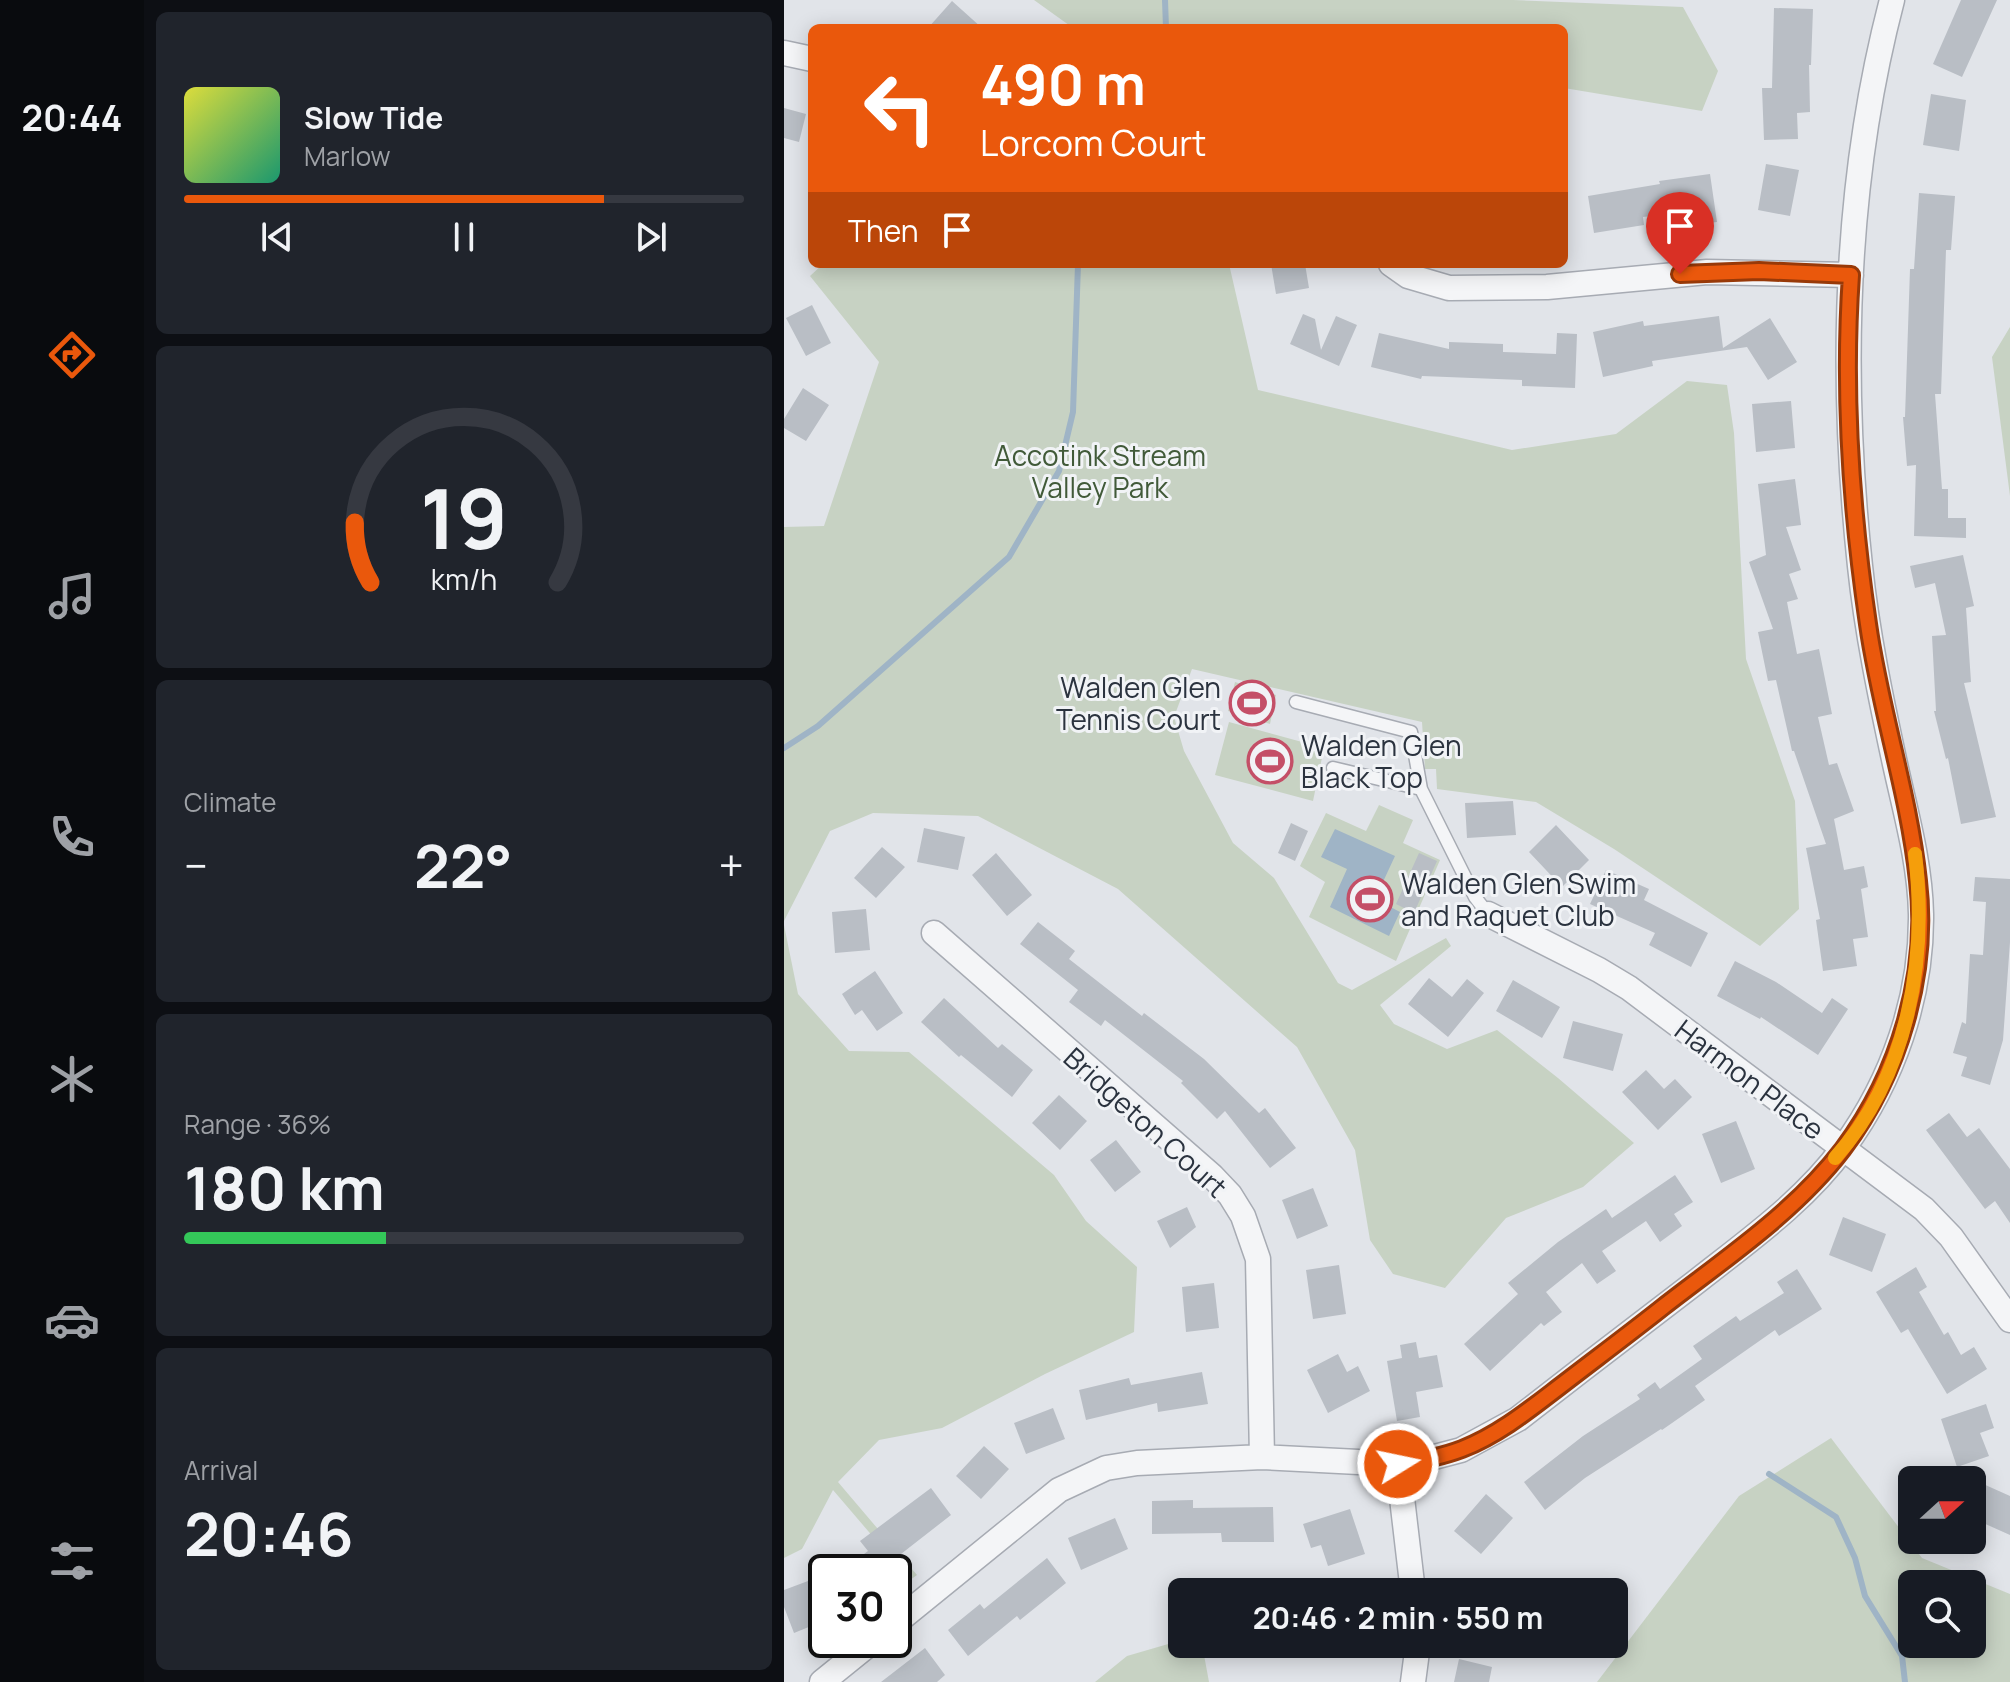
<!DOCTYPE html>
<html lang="en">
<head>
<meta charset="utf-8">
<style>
  body { margin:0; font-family:Manrope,sans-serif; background:#20242c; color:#f1f3f6; height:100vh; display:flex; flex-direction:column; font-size:30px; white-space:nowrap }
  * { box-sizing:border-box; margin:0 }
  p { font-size:26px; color:#9ea1a6 }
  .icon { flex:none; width:44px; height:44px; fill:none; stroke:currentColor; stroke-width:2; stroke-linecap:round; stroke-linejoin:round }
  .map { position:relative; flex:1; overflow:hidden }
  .panel { display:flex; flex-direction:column; gap:12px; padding:12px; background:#0d0f14; width:640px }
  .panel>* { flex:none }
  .hud { position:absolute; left:24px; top:24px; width:760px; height:244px; border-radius:12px; box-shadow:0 4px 20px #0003; background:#ea580c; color:#fff; overflow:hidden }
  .needle { width:52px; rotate:69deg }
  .fabs { position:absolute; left:1114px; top:1466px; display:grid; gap:16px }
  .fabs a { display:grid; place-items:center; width:88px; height:88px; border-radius:12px; background:#171b24; box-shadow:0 4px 20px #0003; font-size:40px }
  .speed { position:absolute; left:24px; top:1554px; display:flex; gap:16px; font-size:40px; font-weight:700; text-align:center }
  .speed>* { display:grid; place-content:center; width:104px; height:104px; border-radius:50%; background:#171b24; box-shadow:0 4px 20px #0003; line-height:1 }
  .speed .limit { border:4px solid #111; border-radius:12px; background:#fff; color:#111 }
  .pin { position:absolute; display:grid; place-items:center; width:68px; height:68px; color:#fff; margin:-82px -34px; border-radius:50% 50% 50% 0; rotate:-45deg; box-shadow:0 0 8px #0007 }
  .pin .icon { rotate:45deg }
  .me { position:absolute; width:88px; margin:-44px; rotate:80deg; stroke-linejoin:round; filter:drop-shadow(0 0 6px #0008) }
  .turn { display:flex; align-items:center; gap:28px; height:168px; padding:0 40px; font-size:36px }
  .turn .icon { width:104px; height:104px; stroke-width:2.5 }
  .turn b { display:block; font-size:56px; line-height:68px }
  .then { display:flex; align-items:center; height:76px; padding:0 40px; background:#0003; gap:16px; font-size:30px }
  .big { font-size:60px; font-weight:700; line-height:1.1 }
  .panel .card { flex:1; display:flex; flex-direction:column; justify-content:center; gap:12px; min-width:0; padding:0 28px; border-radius:12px; background:#20242c }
  .panel .dial { align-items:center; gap:0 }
  .dial svg { height:208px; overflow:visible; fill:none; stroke:#363941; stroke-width:7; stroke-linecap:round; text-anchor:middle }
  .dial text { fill:#f1f3f6; stroke:none }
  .song { display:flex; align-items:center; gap:24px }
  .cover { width:96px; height:96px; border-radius:12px; background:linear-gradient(135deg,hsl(60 70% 55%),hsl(160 70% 35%)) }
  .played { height:8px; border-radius:4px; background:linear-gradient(90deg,#ea580c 75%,#363941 75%) }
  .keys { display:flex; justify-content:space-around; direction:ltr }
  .heat { display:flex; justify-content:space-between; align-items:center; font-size:44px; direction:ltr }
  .charge { height:12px; border-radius:6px; background:linear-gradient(90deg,#34c759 36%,#363941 0) }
  .trip { position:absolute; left:384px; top:1578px; width:460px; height:80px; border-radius:12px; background:#171b24; box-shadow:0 4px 20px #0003; font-weight:700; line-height:80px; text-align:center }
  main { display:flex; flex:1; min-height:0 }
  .menu { display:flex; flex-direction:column; width:144px; justify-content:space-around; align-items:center; background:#090b0e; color:#9ea1a6 }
  .menu .icon { width:56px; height:56px }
  .menu .on { color:#ea580c }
  .menu b { font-size:36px; color:#f1f3f6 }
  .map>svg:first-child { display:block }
  .green { fill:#c7d2c3; fill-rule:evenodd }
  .water { fill:#9fb4c6 }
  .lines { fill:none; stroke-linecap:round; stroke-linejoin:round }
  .stream { stroke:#9fb4c6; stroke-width:6 }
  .building { fill:#b9bec5 }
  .lane-casing { stroke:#a7abb3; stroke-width:15 }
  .street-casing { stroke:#a7abb3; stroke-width:27 }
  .lane { stroke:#f4f5f7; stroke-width:12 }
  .street { stroke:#f4f5f7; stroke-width:24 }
  .route-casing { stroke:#983908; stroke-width:20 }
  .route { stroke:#ea580c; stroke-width:14 }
  .slow { stroke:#f59e0b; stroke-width:14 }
  .labels { text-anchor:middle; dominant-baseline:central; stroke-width:6; stroke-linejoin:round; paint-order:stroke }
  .park-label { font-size:28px; fill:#415a39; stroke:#f1f3f6 }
  .poi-label { font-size:28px; fill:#2b333f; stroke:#f1f3f6; text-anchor:start }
  .street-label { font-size:28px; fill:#2b333f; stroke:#f1f3f6 }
</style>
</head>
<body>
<main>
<nav class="menu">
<b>20:44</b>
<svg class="icon on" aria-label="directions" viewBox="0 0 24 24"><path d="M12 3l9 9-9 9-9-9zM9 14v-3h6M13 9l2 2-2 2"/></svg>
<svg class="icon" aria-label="music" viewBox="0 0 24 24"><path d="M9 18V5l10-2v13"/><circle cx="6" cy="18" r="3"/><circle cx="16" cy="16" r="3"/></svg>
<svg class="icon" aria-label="phone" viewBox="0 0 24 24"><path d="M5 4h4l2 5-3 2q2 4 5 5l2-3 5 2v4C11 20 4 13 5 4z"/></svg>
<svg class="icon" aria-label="climate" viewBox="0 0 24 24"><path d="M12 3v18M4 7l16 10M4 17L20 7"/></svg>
<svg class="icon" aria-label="car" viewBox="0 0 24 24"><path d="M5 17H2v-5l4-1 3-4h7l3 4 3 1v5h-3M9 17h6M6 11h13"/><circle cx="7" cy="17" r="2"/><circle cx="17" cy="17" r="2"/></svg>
<svg class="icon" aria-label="filters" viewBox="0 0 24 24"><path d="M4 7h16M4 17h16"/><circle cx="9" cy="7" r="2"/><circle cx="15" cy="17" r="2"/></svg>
</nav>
<section class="panel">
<div class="card">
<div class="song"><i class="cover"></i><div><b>Slow Tide</b><p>Marlow</p></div></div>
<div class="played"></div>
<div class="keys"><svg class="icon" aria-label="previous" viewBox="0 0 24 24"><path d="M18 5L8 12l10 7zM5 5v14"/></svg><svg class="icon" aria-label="pause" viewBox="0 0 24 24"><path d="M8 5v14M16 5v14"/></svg><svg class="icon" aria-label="next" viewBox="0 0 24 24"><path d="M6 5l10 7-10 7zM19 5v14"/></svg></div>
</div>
<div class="card dial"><svg viewBox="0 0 100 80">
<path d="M14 69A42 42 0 1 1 86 69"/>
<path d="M14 69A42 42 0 0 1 8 46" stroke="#ea580c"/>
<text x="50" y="56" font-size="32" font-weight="700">19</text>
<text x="50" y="72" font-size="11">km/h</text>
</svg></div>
<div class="card"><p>Climate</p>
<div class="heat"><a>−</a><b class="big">22°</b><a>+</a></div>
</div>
<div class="card"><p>Range · 36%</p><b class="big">180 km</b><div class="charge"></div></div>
<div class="card"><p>Arrival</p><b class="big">20:46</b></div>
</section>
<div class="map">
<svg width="1226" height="1682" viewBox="0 0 1226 1682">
  <rect width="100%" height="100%" fill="#e1e4e9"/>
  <path class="green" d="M250,0H729L899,7L934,71L918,111L780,88V28H289Z
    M39,264H163L174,268L179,264H445L474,390L728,450L832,434L903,381L943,385L950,433L962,659L1011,801L1015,909L976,946L830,849L752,802L653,789L652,769H641L638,722L408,669L390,717L400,751L449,843L490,878L554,983L568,990L662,938L667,946L596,1005L610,1024L663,1049L713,1030L774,1078L850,1143L799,1187L722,1218L661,1288L609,1274L586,1240L571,1150L513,1047L334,889L194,816L89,813L46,831L0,921V527L40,526L95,362L26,276Z
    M1226,327V496L1208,357Z
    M451,682L492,695L486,724L444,711Z
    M445,722L540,748L529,801L431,775Z
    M595,805L629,820L619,843L656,860L612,961L525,917L541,882L516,866L542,813L582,831Z
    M0,925L14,994L65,1051L125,1052L270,1175L302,1221L353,1267L350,1332L261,1374L158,1428L95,1440L54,1482L133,1575L126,1580L49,1490L18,1549L0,1558Z
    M1047,1438L1138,1558L1226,1594V1682H813L955,1496ZM1128,1584H1188V1644H1128Z
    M398,1640V1644H418L425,1682H311L343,1656Z"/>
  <path class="water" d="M551,829L611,856L591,899L616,912L605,936L546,907L563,869L537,857Z"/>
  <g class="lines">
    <path class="stream" d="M381,0L382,28
      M0,748L34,726L225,557L275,471L289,412L294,264
      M985,1474L1052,1517L1071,1558L1081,1596L1118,1656L1121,1682"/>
  </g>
  <path class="building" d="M1177,0H1213L1178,77L1149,64Z
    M168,1L198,28H144Z
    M990,8L1029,9L1027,65H1025L1026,112L1013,113L1014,139L980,140L978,88H988Z
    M1147,94L1182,100L1175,151L1139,145Z
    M0,108L22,114L15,142L0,138Z
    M982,164L1015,170L1006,216L974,210Z
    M926,174L933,222L908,225L906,211L859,217L860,225L810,233L804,196L876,184L875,181Z
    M1135,193L1171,196L1167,250H1162L1157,394H1151L1158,489H1164V518H1182V538L1130,536L1132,465L1123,466L1119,417H1121L1126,269H1130Z
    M487,264H521L525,288L492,294Z
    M28,305L47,343L22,356L2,318Z
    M519,314L531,319L537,350L552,316L573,325L555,366L506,344Z
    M935,316L939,348L986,318L1013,362L984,380L963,347L868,361L869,366L819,377L809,332L859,321L860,326Z
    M595,333L665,349V342L719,344V352L772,354L773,333L793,334L791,388L738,386V380L638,376L637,379L587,367Z
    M19,388L45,405L22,441L0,428V419Z
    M1007,401L1011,448L972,452L968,404Z
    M1011,479L1017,525L1002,527L1017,570L1005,574L1014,599L1003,602L1013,654L1035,649L1048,714L1034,717L1045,765L1053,763L1070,811L1050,819L1060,870L1080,866L1084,887L1077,889L1084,937L1069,939L1073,966L1039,971L1032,920L1036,919L1022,848L1042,844L1010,751H1008L992,680L984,681L974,632L989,629L965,562L982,555L974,484Z
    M1179,555L1190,606L1182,608L1187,682L1180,683L1212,817L1177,824L1164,758L1162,759L1150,711H1152L1148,636L1162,635L1151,583L1131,588L1126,566Z
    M729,801L732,835L683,838L681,803Z
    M507,823L524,831L511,861L494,853Z
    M772,825L805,860L778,887L745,852Z
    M140,828L181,837L174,870L133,862Z
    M98,847L121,867L92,898L70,878Z
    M212,853L248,895L223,916L188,875Z
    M635,853L653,861L630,913L612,904Z
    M822,870L865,889L860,900L924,933L907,967L865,945L871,933L806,904Z
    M1191,877L1226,879V942L1219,1040L1206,1085L1177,1076L1183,1057L1169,1053L1178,1022L1182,1024L1186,954L1199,955L1202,902L1189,901Z
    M82,909L86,950L51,953L48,912Z
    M254,922L291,951L285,959L358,1016L360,1013L420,1059L475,1113L481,1108L512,1148L486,1168L441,1111L433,1119L397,1083L399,1081L321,1020L317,1026L285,1002L294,990L236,944Z
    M951,961L992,982L1038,1013L1048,998L1064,1009L1034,1055L977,1017L976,1019L933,996Z
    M91,971L119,1013L93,1031L78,1010L71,1015L58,994Z
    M645,978L668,997L683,979L700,993L664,1037L624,1004Z
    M729,980L776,1007L758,1038L712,1011Z
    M160,998L214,1048L218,1044L249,1070L228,1097L177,1055L175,1057L137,1022Z
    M789,1021L839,1034L829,1071L779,1058Z
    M862,1070L880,1089L891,1079L908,1097L874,1130L838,1092Z
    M275,1095L303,1121L276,1150L248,1123Z
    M1165,1113L1183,1137L1195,1128L1226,1169V1223L1211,1201L1201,1209L1142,1130Z
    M952,1121L971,1169L937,1183L918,1134Z
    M332,1140L357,1172L331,1192L306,1160Z
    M891,1175L909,1202L890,1214L898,1226L876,1242L862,1221L818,1251L832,1271L813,1284L798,1263L762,1292L778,1312L760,1326L757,1323L706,1371L680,1344L734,1294L724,1283L774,1242L822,1209L828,1218Z
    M529,1188L544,1226L513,1239L498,1200Z
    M403,1207L412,1227L386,1248L373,1221Z
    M1059,1217L1102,1234L1088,1272L1045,1255Z
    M555,1265L562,1314L529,1319L522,1270Z
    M1132,1267L1143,1287L1135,1292L1160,1335L1164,1332L1177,1355L1190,1347L1203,1369L1163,1394L1124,1329L1117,1333L1092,1292Z
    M1013,1269L1038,1309L995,1336L991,1330L911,1386L921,1400L878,1430L877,1429L801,1478L761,1510L740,1482L799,1436L856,1399L853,1395L871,1382L876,1389L918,1359L909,1346L952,1316L956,1321L1000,1293L993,1282Z
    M430,1283L435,1328L402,1332L398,1287Z
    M632,1342L635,1358L653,1355L659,1387L632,1392L636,1417L613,1421L603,1361L618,1358L616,1345Z
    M554,1354L563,1372L574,1366L586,1391L544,1413L523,1370Z
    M418,1372L424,1404L374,1412L373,1403L302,1420L295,1390L345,1378L347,1385Z
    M1202,1404L1210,1428L1196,1433L1205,1456L1173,1467L1157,1419Z
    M269,1408L281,1439L242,1454L230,1423Z
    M200,1446L225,1469L197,1499L172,1476Z
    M1188,1479L1226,1496V1535L1188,1518Z
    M147,1488L167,1515L108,1561L106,1557L87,1572H56L84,1551L76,1541Z
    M702,1494L729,1518L697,1554L670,1531Z
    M409,1500V1508L489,1507L490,1542H438L437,1533L368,1534V1501Z
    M566,1509L581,1554L544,1566L537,1545L527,1548L519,1524Z
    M331,1518L344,1549L297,1570L284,1538Z
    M263,1558L282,1583L236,1620L233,1616L184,1656L164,1630L196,1604L200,1609Z
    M32,1578L42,1602V1620L10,1633L0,1607V1590Z
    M141,1648L161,1675L153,1682H97Z
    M675,1659L708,1667L705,1682H670Z"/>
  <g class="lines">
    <g class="lane-casing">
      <path id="lane" d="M512,702L627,732L637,789L691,897L704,914
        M549,768L637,789"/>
    </g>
    <g class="street-casing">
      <path id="street" d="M0,53L28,59
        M607,264L624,276L665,288L763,287L923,272L1067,275
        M704,914L815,970L845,988L1140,1209L1167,1237L1226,1320
        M150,933L428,1176L446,1195L459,1216L474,1259L478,1457
        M614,1464L629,1592
        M110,1624L275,1490L322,1468L353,1463L478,1457L614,1464L639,1460L677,1450L734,1419C793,1373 853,1327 912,1282C964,1241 1021,1201 1060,1147C1109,1080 1138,997 1137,914C1136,863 1122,814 1111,764C1097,699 1083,633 1076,566C1056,379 1060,183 1108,0
        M38,1682L90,1640
        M629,1682L634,1644"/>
    </g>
    <use href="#lane" class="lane"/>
    <use href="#street" class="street"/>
  </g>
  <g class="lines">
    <g class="route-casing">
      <path id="route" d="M614,1464C635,1461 657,1457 678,1449C714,1435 745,1410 775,1387C810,1360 845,1334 879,1307C942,1258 1011,1212 1059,1149C1115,1074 1145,974 1134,881C1125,794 1096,710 1084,624C1067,509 1059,391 1067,275L975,271L896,274"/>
    </g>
    <use href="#route" class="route"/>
    <path class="slow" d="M1051,1158C1124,1076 1144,960 1131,854"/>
  </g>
  <defs>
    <g id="stadium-ring" transform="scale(2.3)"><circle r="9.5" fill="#f1f3f6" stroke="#c44f67" stroke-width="1.5"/><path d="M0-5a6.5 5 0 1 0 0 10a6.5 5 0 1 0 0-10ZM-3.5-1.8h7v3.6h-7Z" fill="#c44f67"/></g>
  </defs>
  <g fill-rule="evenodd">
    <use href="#stadium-ring" x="468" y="703"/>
    <use href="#stadium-ring" x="486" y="761"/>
    <use href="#stadium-ring" x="586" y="899"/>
  </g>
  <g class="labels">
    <g class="park-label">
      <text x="316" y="455">Accotink Stream<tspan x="316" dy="32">Valley Park</tspan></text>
    </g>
    <g class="poi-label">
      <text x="437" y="687" text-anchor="end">Walden Glen<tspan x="437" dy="32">Tennis Court</tspan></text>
      <text x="517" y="745">Walden Glen<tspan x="517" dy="32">Black Top</tspan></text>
      <text x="617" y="883">Walden Glen Swim<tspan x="617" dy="32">and Raquet Club</tspan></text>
    </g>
    <g class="street-label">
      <text transform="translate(966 1079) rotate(37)">Harmon Place</text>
      <text transform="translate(362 1122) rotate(42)">Bridgeton Court</text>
    </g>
  </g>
</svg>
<div class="fabs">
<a><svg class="needle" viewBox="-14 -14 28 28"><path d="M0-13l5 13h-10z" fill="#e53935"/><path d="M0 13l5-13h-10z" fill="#9ea1a6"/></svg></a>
<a><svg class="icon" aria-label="search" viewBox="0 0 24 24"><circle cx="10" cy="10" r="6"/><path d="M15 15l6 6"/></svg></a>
</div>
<div class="speed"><div class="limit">30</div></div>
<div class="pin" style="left:896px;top:274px;background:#d93025"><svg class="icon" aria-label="arrive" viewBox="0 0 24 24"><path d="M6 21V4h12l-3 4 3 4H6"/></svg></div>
<svg class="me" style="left:614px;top:1464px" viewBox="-20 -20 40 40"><circle r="17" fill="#ea580c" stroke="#fff" stroke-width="3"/><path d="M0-11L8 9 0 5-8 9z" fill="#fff"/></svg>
<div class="trip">20:46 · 2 min · 550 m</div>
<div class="hud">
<div class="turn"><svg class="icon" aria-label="left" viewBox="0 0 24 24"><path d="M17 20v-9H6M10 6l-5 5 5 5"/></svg><div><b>490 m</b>Lorcom Court</div></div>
<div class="then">Then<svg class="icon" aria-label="arrive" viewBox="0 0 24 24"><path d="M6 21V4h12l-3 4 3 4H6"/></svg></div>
</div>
</div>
</main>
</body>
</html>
